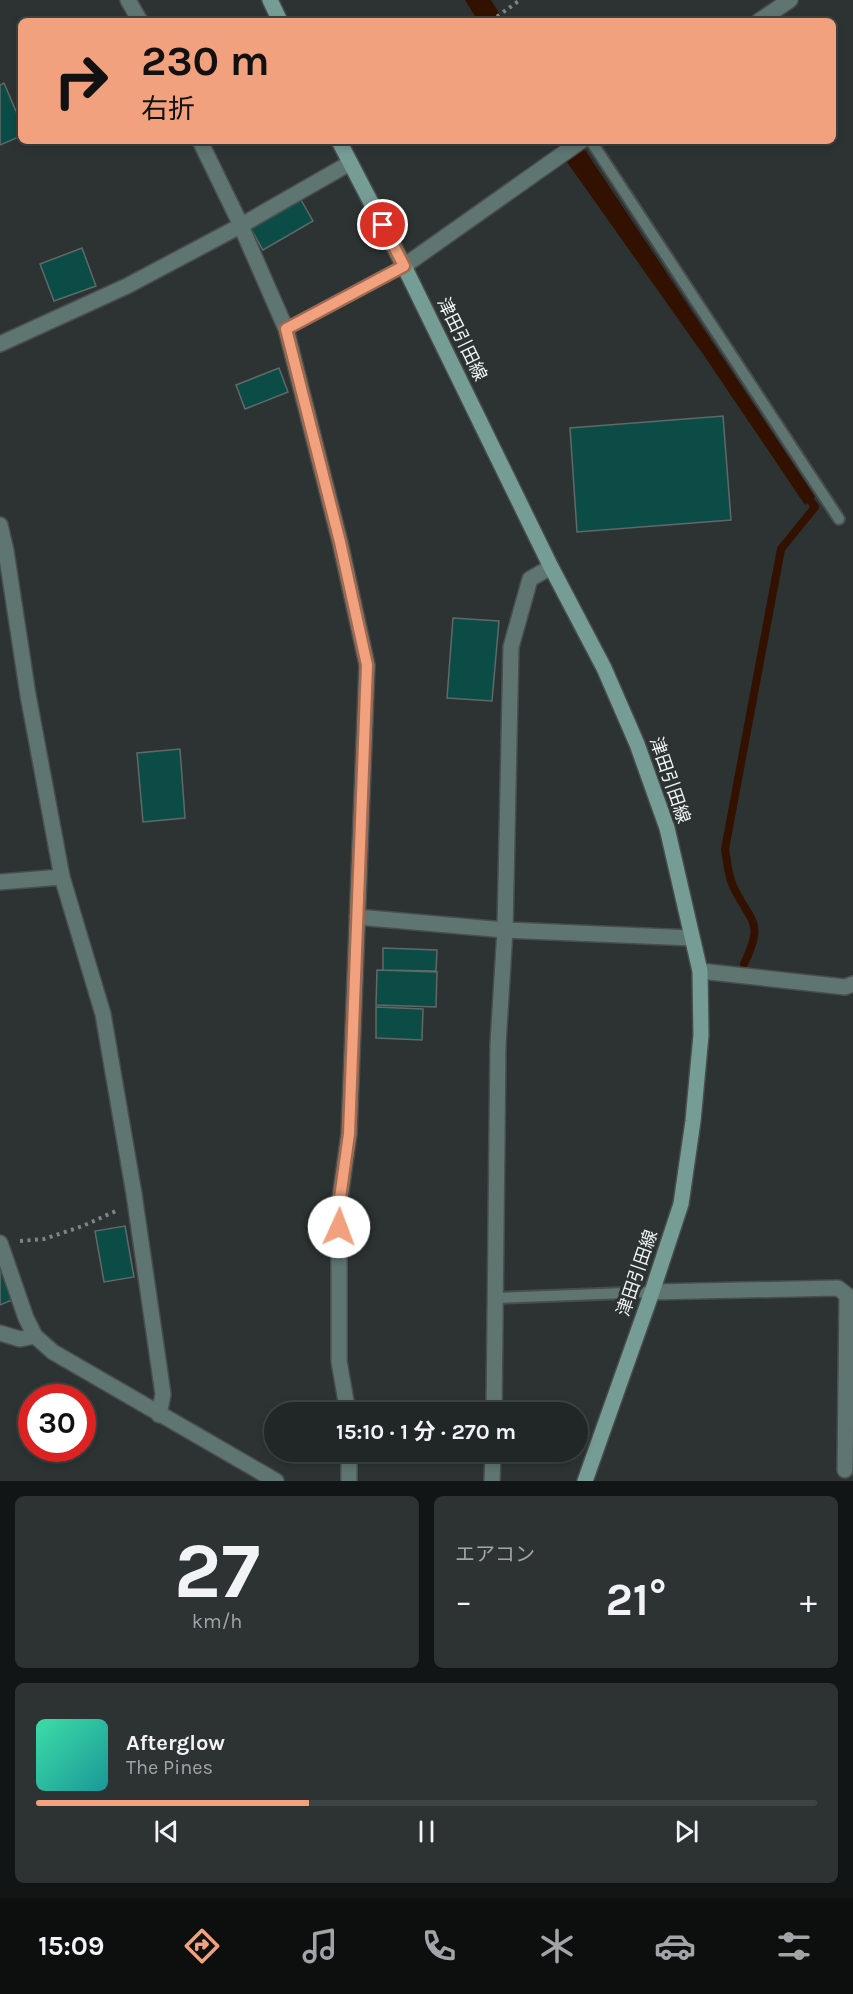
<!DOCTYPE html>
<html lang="ja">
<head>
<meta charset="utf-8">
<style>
  body { margin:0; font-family:Karla,"Noto Sans JP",sans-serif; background:#2d3232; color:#f1f3f6; height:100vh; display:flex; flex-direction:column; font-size:22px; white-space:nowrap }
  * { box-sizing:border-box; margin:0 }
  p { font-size:20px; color:#a2a5a7 }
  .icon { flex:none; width:33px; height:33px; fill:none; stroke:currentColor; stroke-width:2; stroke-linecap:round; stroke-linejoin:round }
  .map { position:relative; height:1481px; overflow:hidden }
  .sheet { display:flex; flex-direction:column; gap:15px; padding:15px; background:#121515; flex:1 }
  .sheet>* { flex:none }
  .hud { position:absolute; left:18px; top:18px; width:818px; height:126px; border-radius:9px; box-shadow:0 3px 9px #0003,0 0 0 2px #3e4343; background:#f1a17d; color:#111; overflow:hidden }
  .speed { position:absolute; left:18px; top:1384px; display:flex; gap:12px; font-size:30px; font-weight:700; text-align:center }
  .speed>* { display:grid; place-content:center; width:78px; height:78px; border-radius:50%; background:#212626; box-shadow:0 3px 9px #0003,0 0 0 2px #3e4343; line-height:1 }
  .speed .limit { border:9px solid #d22; background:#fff; color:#111 }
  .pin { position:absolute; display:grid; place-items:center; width:51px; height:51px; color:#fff; margin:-26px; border:3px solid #fff; border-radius:50%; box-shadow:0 2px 6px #0007 }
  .me { position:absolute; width:66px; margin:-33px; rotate:2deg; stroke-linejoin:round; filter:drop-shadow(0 0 4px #0008) }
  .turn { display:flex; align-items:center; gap:21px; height:126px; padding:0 24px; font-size:27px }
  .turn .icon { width:78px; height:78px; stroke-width:2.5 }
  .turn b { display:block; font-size:42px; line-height:51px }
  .big { font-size:45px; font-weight:700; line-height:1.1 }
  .sheet .widget { flex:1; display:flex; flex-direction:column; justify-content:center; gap:9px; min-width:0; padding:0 21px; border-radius:9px; background:#2d3232 }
  .sheet .dial { align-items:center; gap:0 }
  .dial b { font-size:78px; line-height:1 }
  .song { display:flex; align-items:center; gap:18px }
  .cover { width:72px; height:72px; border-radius:9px; background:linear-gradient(135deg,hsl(160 70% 55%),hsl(180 70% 35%)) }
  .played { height:6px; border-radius:3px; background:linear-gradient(90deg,#f1a17d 35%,#3e4343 35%) }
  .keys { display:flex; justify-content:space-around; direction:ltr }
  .heat { display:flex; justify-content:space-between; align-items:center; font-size:33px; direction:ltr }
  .sheet .tiles { flex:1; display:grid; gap:15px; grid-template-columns:1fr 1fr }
  .widget:last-child { grid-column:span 2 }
  .trip { position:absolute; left:264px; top:1402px; width:324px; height:60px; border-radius:30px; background:#212626; box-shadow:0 3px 9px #0003,0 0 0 2px #3e4343; font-weight:700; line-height:60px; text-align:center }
  .tab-bar { display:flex; height:96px; justify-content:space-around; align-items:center; background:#0d0f0f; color:#a2a5a7 }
  .tab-bar .icon { width:42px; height:42px }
  .tab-bar .active { color:#f1a17d }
  .tab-bar b { font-size:27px; color:#f1f3f6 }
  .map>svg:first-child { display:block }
  .water { fill:#331101 }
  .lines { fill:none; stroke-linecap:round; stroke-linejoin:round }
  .stream { stroke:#331101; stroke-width:8 }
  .building { fill:#0b4c46; stroke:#616968; stroke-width:1.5 }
  .service-casing { stroke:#484e4d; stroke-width:14 }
  .minor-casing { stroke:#484e4d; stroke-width:18 }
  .secondary-casing { stroke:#484e4d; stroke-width:18 }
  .path { stroke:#7f8584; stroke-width:4; stroke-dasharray:3 4.5; stroke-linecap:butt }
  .service { stroke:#5e7572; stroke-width:10 }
  .minor { stroke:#5e7572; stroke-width:15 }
  .secondary { stroke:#769c96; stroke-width:15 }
  .route-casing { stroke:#9d6951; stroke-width:15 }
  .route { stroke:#f1a17d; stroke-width:10 }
  .labels { text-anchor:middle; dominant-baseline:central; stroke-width:6; stroke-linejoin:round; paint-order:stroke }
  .street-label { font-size:18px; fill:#f1f6f5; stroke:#2c3332 }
</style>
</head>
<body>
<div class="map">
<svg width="853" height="1481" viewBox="0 0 853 1481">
  <rect width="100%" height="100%" fill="#2c3332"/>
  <path class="water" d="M465,0H491L504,21H478Z
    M552,141H579L815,497L805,505L705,357Z"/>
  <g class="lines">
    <path class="stream" d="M744,964C765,920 751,924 733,886C728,876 727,860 725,849L781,549L815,507L806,494"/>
  </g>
  <path class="building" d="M4,83L21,123V136L0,145V85Z
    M301,200L313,221L263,250L251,229Z
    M82,248L96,286L54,301L40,264Z
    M279,368L288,392L245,409L236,385Z
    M723,416L731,520L577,532L570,428Z
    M453,618L499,621L492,701L447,698Z
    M180,749L185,818L143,822L137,753Z
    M383,948L437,950L436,971L383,970Z
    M377,970L437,972L436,1007L376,1005Z
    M376,1007L423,1009L422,1040L376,1038Z
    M125,1226L134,1277L104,1282L95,1231Z
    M0,1267L12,1300L0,1305Z"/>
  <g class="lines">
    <g class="service-casing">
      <path id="service" d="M591,141L839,519
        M286,329L404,266
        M496,1298L652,1292"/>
    </g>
    <g class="minor-casing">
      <path id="minor" d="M128,0L140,21
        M759,21L790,0
        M200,141L237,217L286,329L340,542L367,665L349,1134L339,1205V1361L348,1413
        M404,266L581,141
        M0,344L127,286L240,226L350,163
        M0,525L6,551L28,695L62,877L103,1014L134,1194L163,1394L159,1415
        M0,882L62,877
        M357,917L505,930L692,938
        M700,971L845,987L853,984
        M0,1243L26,1318L35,1336L53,1352L276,1481
        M652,1292L838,1288L847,1295L845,1470
        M0,1333L20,1339L35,1336
        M494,1413L498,1044L505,930L511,647L530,579L551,567
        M349,1481V1452
        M492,1481L493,1452"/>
    </g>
    <g class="secondary-casing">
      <path id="secondary" d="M270,0L280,21
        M339,141L404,266L551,567L604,668L637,744L667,828L700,971L701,1035L693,1121L681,1204L652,1292L585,1481"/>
    </g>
    <path class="path" d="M491,21L520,0
      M20,1241L44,1239L83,1226L118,1210"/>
    <use href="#service" class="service"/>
    <use href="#minor" class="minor"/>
    <use href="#secondary" class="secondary"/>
  </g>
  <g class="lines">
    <g class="route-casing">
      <path id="route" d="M339,1227V1205L349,1134L367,665L340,542L286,329L404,266L383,225"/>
    </g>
    <use href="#route" class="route"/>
  </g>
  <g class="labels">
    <g class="street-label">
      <text transform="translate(462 339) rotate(64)">津田引田線</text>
      <text transform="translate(670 780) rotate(71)">津田引田線</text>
      <text transform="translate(637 1273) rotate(-71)">津田引田線</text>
    </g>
  </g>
</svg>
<div class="speed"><div class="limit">30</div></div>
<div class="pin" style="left:383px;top:225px;background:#d93025"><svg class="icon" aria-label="arrive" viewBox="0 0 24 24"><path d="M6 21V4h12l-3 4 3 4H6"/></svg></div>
<svg class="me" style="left:339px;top:1227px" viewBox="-20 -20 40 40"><circle r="19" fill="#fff"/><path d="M0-13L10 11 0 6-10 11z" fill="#f1a17d"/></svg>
<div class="trip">15:10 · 1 分 · 270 m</div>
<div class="hud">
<div class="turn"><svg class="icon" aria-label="right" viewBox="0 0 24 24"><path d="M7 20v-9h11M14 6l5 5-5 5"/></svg><div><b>230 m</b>右折</div></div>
</div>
</div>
<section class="sheet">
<div class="tiles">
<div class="widget dial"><b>27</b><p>km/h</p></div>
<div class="widget"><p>エアコン</p>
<div class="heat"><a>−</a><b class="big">21°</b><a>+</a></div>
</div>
<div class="widget">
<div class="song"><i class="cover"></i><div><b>Afterglow</b><p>The Pines</p></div></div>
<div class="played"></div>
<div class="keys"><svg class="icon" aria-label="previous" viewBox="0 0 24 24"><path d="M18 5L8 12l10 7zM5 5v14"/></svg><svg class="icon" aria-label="pause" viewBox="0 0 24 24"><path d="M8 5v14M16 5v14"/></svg><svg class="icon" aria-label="next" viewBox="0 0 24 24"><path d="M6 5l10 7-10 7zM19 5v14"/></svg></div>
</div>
</div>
</section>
<nav class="tab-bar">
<b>15:09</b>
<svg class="icon active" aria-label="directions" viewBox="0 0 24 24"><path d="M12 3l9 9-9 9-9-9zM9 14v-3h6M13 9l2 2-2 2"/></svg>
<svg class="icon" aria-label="music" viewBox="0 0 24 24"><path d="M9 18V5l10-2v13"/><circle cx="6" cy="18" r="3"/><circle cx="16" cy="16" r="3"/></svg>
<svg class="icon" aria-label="phone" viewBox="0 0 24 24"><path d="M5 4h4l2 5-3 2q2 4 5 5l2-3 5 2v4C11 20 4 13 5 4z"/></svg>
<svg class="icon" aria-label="climate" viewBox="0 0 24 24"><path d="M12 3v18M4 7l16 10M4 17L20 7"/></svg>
<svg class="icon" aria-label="car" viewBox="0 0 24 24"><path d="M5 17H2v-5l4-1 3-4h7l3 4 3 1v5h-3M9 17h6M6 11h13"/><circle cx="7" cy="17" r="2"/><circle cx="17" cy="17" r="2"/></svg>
<svg class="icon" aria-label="filters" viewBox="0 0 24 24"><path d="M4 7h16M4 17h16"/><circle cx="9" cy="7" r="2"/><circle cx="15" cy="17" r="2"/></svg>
</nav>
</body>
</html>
